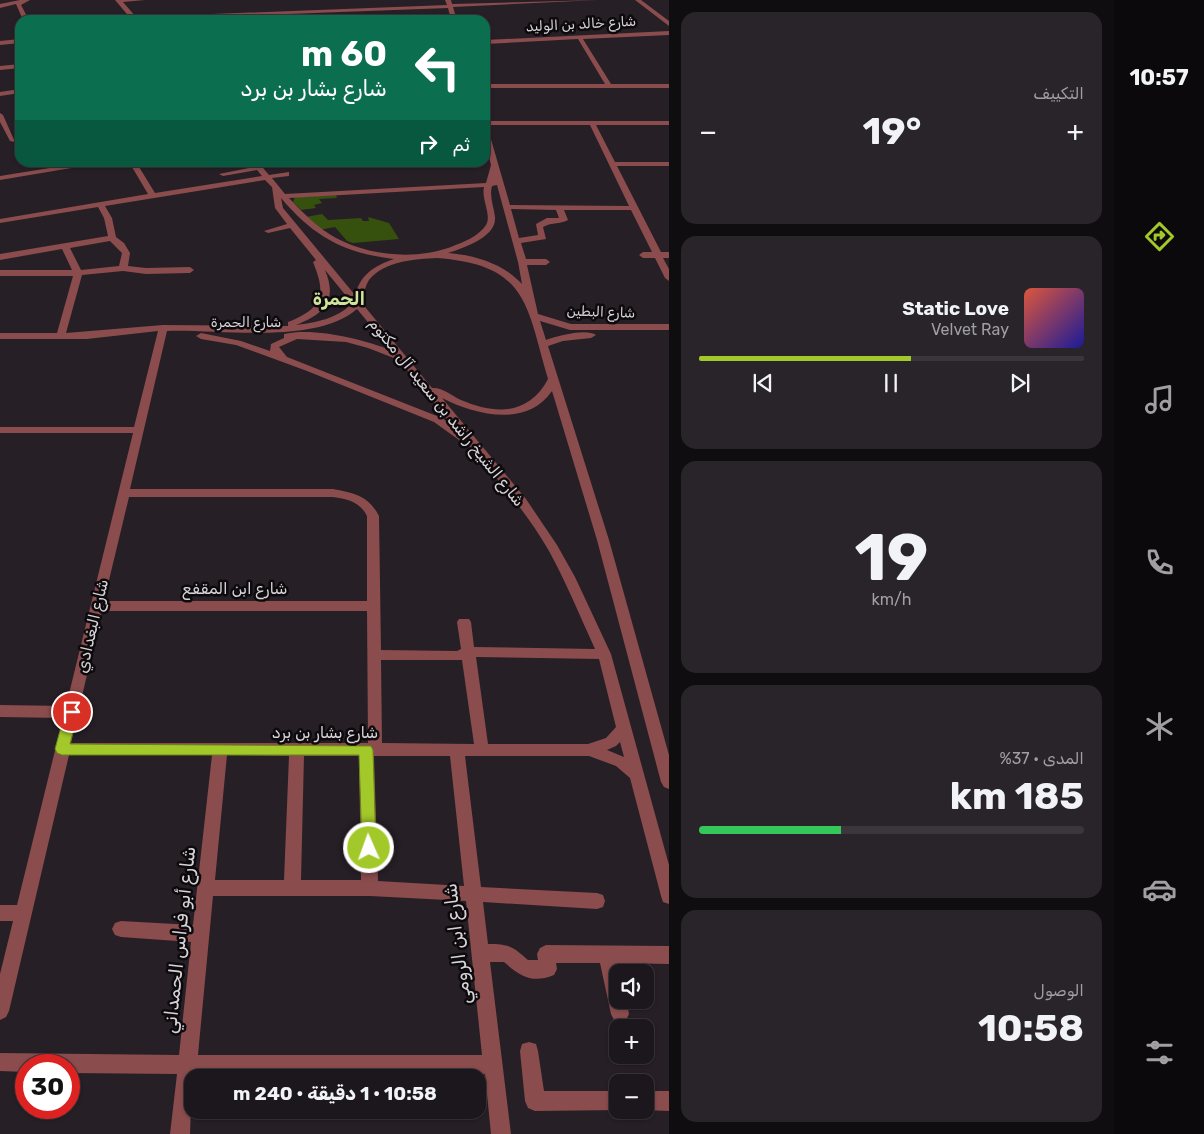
<!DOCTYPE html>
<html lang="ar">
<head>
<meta charset="utf-8">
<style>
  body { margin:0; font-family:Rubik,"Noto Naskh Arabic",sans-serif; background:#292429; color:#f1f3f6; direction:rtl; height:100vh; display:flex; flex-direction:column; font-size:19px; white-space:nowrap }
  * { box-sizing:border-box; margin:0 }
  p { font-size:16px; color:#a09fa3 }
  .icon { flex:none; width:28px; height:28px; fill:none; stroke:currentColor; stroke-width:2; stroke-linecap:round; stroke-linejoin:round }
  .map { position:relative; flex:1; overflow:hidden; direction:ltr }
  .details { display:flex; flex-direction:column; gap:12px; padding:12px; background:#0f0d0f; width:445px }
  .details>* { flex:none }
  .banner { position:absolute; left:15px; top:15px; width:475px; height:152px; border-radius:15px; box-shadow:0 1px 4px #0004,0 0 0 1px #3a363b; direction:rtl; background:#0b6e4f; color:#fff; overflow:hidden }
  .controls { position:absolute; left:609px; top:964px; display:grid; gap:10px }
  .controls a { display:grid; place-items:center; width:45px; height:45px; border-radius:10px; background:#1c171c; box-shadow:0 1px 4px #0004,0 0 0 1px #3a363b; font-size:25px }
  .speed { position:absolute; left:15px; top:1054px; display:flex; gap:10px; font-size:25px; font-weight:700; text-align:center }
  .speed>* { display:grid; place-content:center; width:65px; height:65px; border-radius:50%; background:#1c171c; box-shadow:0 1px 4px #0004,0 0 0 1px #3a363b; line-height:1 }
  .speed .limit { border:8px solid #d22; background:#fff; color:#111 }
  .pin { position:absolute; display:grid; place-items:center; width:42px; height:42px; color:#fff; margin:-21px; border:2px solid #fff; border-radius:50%; box-shadow:0 1px 5px #0007 }
  .me { position:absolute; width:55px; margin:-28px; rotate:358deg; stroke-linejoin:round; filter:drop-shadow(0 0 4px #0008) }
  .turn { display:flex; align-items:center; gap:18px; height:105px; padding:0 20px; font-size:22px }
  .turn .icon { width:65px; height:65px; stroke-width:2.5 }
  .turn b { display:block; font-size:35px; line-height:42px }
  .then { display:flex; align-items:center; height:48px; padding:0 20px; background:#0003; gap:10px; font-size:19px }
  .big { font-size:38px; font-weight:700; line-height:1.1 }
  .details .widget { flex:1; display:flex; flex-direction:column; justify-content:center; gap:8px; min-width:0; padding:0 18px; border-radius:15px; background:#292429 }
  .details .dial { align-items:center; gap:0 }
  .dial b { font-size:65px; line-height:1 }
  .song { display:flex; align-items:center; gap:15px }
  .cover { width:60px; height:60px; border-radius:8px; background:linear-gradient(135deg,hsl(10 70% 55%),hsl(240 70% 35%)) }
  .played { height:5px; border-radius:2px; background:linear-gradient(90deg,#a2c929 55%,#3a363b 55%) }
  .keys { display:flex; justify-content:space-around; direction:ltr }
  .heat { display:flex; justify-content:space-between; align-items:center; font-size:28px; direction:ltr }
  .charge { height:8px; border-radius:4px; background:linear-gradient(90deg,#34c759 37%,#3a363b 0) }
  .trip { position:absolute; left:184px; top:1069px; width:302px; height:50px; border-radius:15px; background:#1c171c; box-shadow:0 1px 4px #0004,0 0 0 1px #3a363b; font-weight:700; line-height:50px; text-align:center; direction:rtl }
  main { display:flex; flex:1; min-height:0 }
  .dock { display:flex; flex-direction:column; width:90px; justify-content:space-around; align-items:center; background:#0b090b; color:#a09fa3 }
  .dock .icon { width:35px; height:35px }
  .dock .on { color:#a2c929 }
  .dock b { font-size:22px; color:#f1f3f6 }
  .map>svg:first-child { display:block }
  .green { fill:#36510d }
  .lines { fill:none; stroke-linecap:round; stroke-linejoin:round }
  .minor { fill:#8a4c4d; fill-rule:evenodd }
  .route { fill:#a2c929; stroke:#69831b }
  .labels { text-anchor:middle; dominant-baseline:central; stroke-width:5; stroke-linejoin:round; paint-order:stroke }
  .far-street-label { font-size:14px; fill:#d6d2d7; stroke:#0d0a0d }
  .street-label { font-size:16px; fill:#d6d2d7; stroke:#0d0a0d }
  .far-district-label { font-size:18px; font-weight:bold; fill:#cee69c; stroke:#0d0a0d }
  .near-street-label { font-size:19px; fill:#d6d2d7; stroke:#0d0a0d }
</style>
</head>
<body>
<main>
<nav class="dock">
<b>10:57</b>
<svg class="icon on" aria-label="directions" viewBox="0 0 24 24"><path d="M12 3l9 9-9 9-9-9zM9 14v-3h6M13 9l2 2-2 2"/></svg>
<svg class="icon" aria-label="music" viewBox="0 0 24 24"><path d="M9 18V5l10-2v13"/><circle cx="6" cy="18" r="3"/><circle cx="16" cy="16" r="3"/></svg>
<svg class="icon" aria-label="phone" viewBox="0 0 24 24"><path d="M5 4h4l2 5-3 2q2 4 5 5l2-3 5 2v4C11 20 4 13 5 4z"/></svg>
<svg class="icon" aria-label="climate" viewBox="0 0 24 24"><path d="M12 3v18M4 7l16 10M4 17L20 7"/></svg>
<svg class="icon" aria-label="car" viewBox="0 0 24 24"><path d="M5 17H2v-5l4-1 3-4h7l3 4 3 1v5h-3M9 17h6M6 11h13"/><circle cx="7" cy="17" r="2"/><circle cx="17" cy="17" r="2"/></svg>
<svg class="icon" aria-label="filters" viewBox="0 0 24 24"><path d="M4 7h16M4 17h16"/><circle cx="9" cy="7" r="2"/><circle cx="15" cy="17" r="2"/></svg>
</nav>
<section class="details">
<div class="widget"><p>التكييف</p>
<div class="heat"><a>−</a><b class="big">19°</b><a>+</a></div>
</div>
<div class="widget">
<div class="song"><i class="cover"></i><div><b>Static Love</b><p>Velvet Ray</p></div></div>
<div class="played"></div>
<div class="keys"><svg class="icon" aria-label="previous" viewBox="0 0 24 24"><path d="M18 5L8 12l10 7zM5 5v14"/></svg><svg class="icon" aria-label="pause" viewBox="0 0 24 24"><path d="M8 5v14M16 5v14"/></svg><svg class="icon" aria-label="next" viewBox="0 0 24 24"><path d="M6 5l10 7-10 7zM19 5v14"/></svg></div>
</div>
<div class="widget dial"><b>19</b><p>km/h</p></div>
<div class="widget"><p>المدى · 37%</p><b class="big">185 km</b><div class="charge"></div></div>
<div class="widget"><p>الوصول</p><b class="big">10:58</b></div>
</section>
<div class="map">
<svg width="669" height="1134" viewBox="0 0 669 1134">
  <rect width="100%" height="100%" fill="#261f26"/>
  <path class="green" d="M336,195L337,198L319,199L322,203L314,205L316,208L301,210L293,202L295,197Z
    M322,214L331,223L328,220L361,218L363,221H369L368,217L389,223L399,239L353,243L347,241L335,227L319,230L306,217Z"/>
  <g class="lines">
    <path class="minor" d="M20,0H30L21,5L29,20H23L16,4L0,8V4Z
      M115,0H145L123,2L136,17L447,5L445,0H451L452,4L598,0L453,7L457,20H451L448,8L132,20Z
      M635,0H641L669,21V26Z
      M669,31V35L583,39L611,84H669V88H485V84H605L578,39L485,44V40Z
      M20,39V43L0,45V41Z
      M20,64V68L0,70V66Z
      M20,89V93L0,96V92Z
      M0,113L3,115L15,142L10,141L0,122Z
      M485,121H669V125H596L615,162H669V166H617L661,252H669V258H663L669,269V281L665,278L655,258H643L639,255L643,252H652L631,210H564L568,220C562,224 552,222 543,227L546,239L521,243L526,259H546L550,262L546,265H527L538,314L571,324H669V330H570L540,321L546,340C557,336 587,328 596,335L591,338L563,341L548,346L609,540L669,755V789L664,787L661,782L597,540L552,391C527,428 475,415 442,398L526,499L557,545L575,577L611,654L669,865V904L663,902L661,896L630,778L616,766L589,756H465L481,887L597,893L603,895L605,901L603,907L597,909L483,902L488,944C509,944 512,946 528,960H538L537,954L540,948L546,945L669,946V964L618,963L620,972H618V1000H626L629,1014L626,1020L620,1023L614,1020L611,1014L600,963H556L557,969L554,975C532,984 520,976 504,962H490L511,1134H491L485,1074H196L195,1078H192L190,1134H170L177,1074L69,1073V1065H26V1072L0,1071V1053L179,1055L191,942L121,937L115,935L112,929L115,923L121,921L193,925L212,755H69L9,1011L6,1017L0,1020V974L13,921H0V905H17L63,718L0,717V705L66,706L133,433H0V427H134L158,331L87,339H0V333H57L73,276H0V270H72L62,249L0,260V254L108,236L104,218L98,207L0,223V219L148,194L129,162H136L155,193L262,176L257,170L223,176L219,174L254,167L251,162H258L269,175L289,172V176L272,178L285,194L486,183L491,165L485,141V127L488,129L510,205L629,206L590,125H485ZM265,180L272,187L275,208L287,224L264,231L268,233L290,228L316,260L313,262C327,296 322,308 288,322V326L163,325L66,333L82,275L123,271L146,274L190,273L194,270L190,267L146,268L128,266L130,253L124,243L116,237L112,218L105,206ZM497,185L518,262L522,284C504,264 475,255 448,253C463,248 497,237 495,217C494,207 489,196 492,186ZM484,187C481,199 492,215 486,225C478,237 463,242 451,247C415,260 370,256 336,238C318,228 303,213 289,198ZM281,198C314,237 344,253 394,259C374,266 361,274 355,295L283,208ZM511,209L556,210L559,218H547L536,224L538,235L519,238ZM110,241L122,253L119,266L81,270L70,248ZM437,258C528,265 526,304 548,379C529,415 496,415 461,400C452,396 442,387 432,388L361,302C364,295 365,286 369,280C384,261 415,259 437,258ZM325,270L352,303C339,318 315,323 296,325C324,314 338,301 325,270ZM357,309L391,350C362,339 314,327 284,334V338L271,344L270,351L241,341L201,333L196,336L201,339L236,345L307,371L434,422L459,440L465,441C495,476 526,511 549,551C566,582 580,616 595,649L474,647L471,622L469,619H459L457,622L461,649L457,651L381,650L379,516C369,496 354,493 333,489H130L167,331C219,329 316,345 357,309ZM297,339L346,342L368,348L399,360L453,426L442,418L287,357L279,347ZM129,497H333C348,499 360,502 367,516V601H104ZM102,611H367L368,743H71ZM476,657L599,659L616,727L606,738L588,744H488ZM381,660H462L474,744L382,743ZM620,742L624,757L607,750L616,746ZM227,755L289,756L284,880H215ZM304,756H359L361,880H301ZM374,756H450L464,886L378,881ZM213,896H370L466,901L482,1055H198Z
      M87,162H107L0,180V176Z
      M529,1042L536,1044L538,1051L544,1091H618V1110H620L535,1111L528,1108L525,1101L520,1051L522,1044Z
      M645,1091H669V1111L643,1110H645Z"/>
  </g>
  <path class="route" d="M72,706L78,712L70,744L371,746L373,750L376,848L374,853L369,854L364,853L362,848L359,755H62L57,753L55,749L65,712Z"/>
  <g class="labels">
    <g class="far-street-label">
      <text transform="translate(581 24) rotate(-3)">شارع خالد بن الوليد</text>
      <text transform="translate(601 312) rotate(2)">شارع البطين</text>
      <text x="246" y="322">شارع الحمرة</text>
    </g>
    <g class="street-label">
      <text transform="translate(447 412) rotate(51)">شارع الشيخ راشد بن سعيد آل مكتوم</text>
      <text x="235" y="588">شارع ابن المقفع</text>
      <text transform="translate(92 626) rotate(-77)">شارع البغدادي</text>
      <text x="325" y="732">شارع بشار بن برد</text>
    </g>
    <g class="far-district-label">
      <text x="339" y="299">الحمرة</text>
    </g>
    <g class="near-street-label">
      <text transform="translate(179 940) rotate(-84)">شارع أبو فراس الحمداني</text>
      <text transform="translate(457 944) rotate(-97)">شارع ابن الرومي</text>
    </g>
  </g>
</svg>
<div class="controls">
<a><svg class="icon" aria-label="sound" viewBox="0 0 24 24"><path d="M4 9h4l5-4v14l-5-4H4zM17 9q2 3 0 6"/></svg></a>
<a>+</a>
<a>−</a>
</div>
<div class="speed"><div class="limit">30</div></div>
<div class="pin" style="left:72px;top:712px;background:#d93025"><svg class="icon" aria-label="arrive" viewBox="0 0 24 24"><path d="M6 21V4h12l-3 4 3 4H6"/></svg></div>
<svg class="me" style="left:369px;top:848px" viewBox="-20 -20 40 40"><circle r="17" fill="#a2c929" stroke="#fff" stroke-width="3"/><path d="M0-11L8 9 0 5-8 9z" fill="#fff"/></svg>
<div class="trip">10:58 · 1 دقيقة · 240 m</div>
<div class="banner">
<div class="turn"><svg class="icon" aria-label="left" viewBox="0 0 24 24"><path d="M17 20v-9H6M10 6l-5 5 5 5"/></svg><div><b>60 m</b>شارع بشار بن برد</div></div>
<div class="then">ثم<svg class="icon" aria-label="right" viewBox="0 0 24 24"><path d="M7 20v-9h11M14 6l5 5-5 5"/></svg></div>
</div>
</div>
</main>
</body>
</html>
